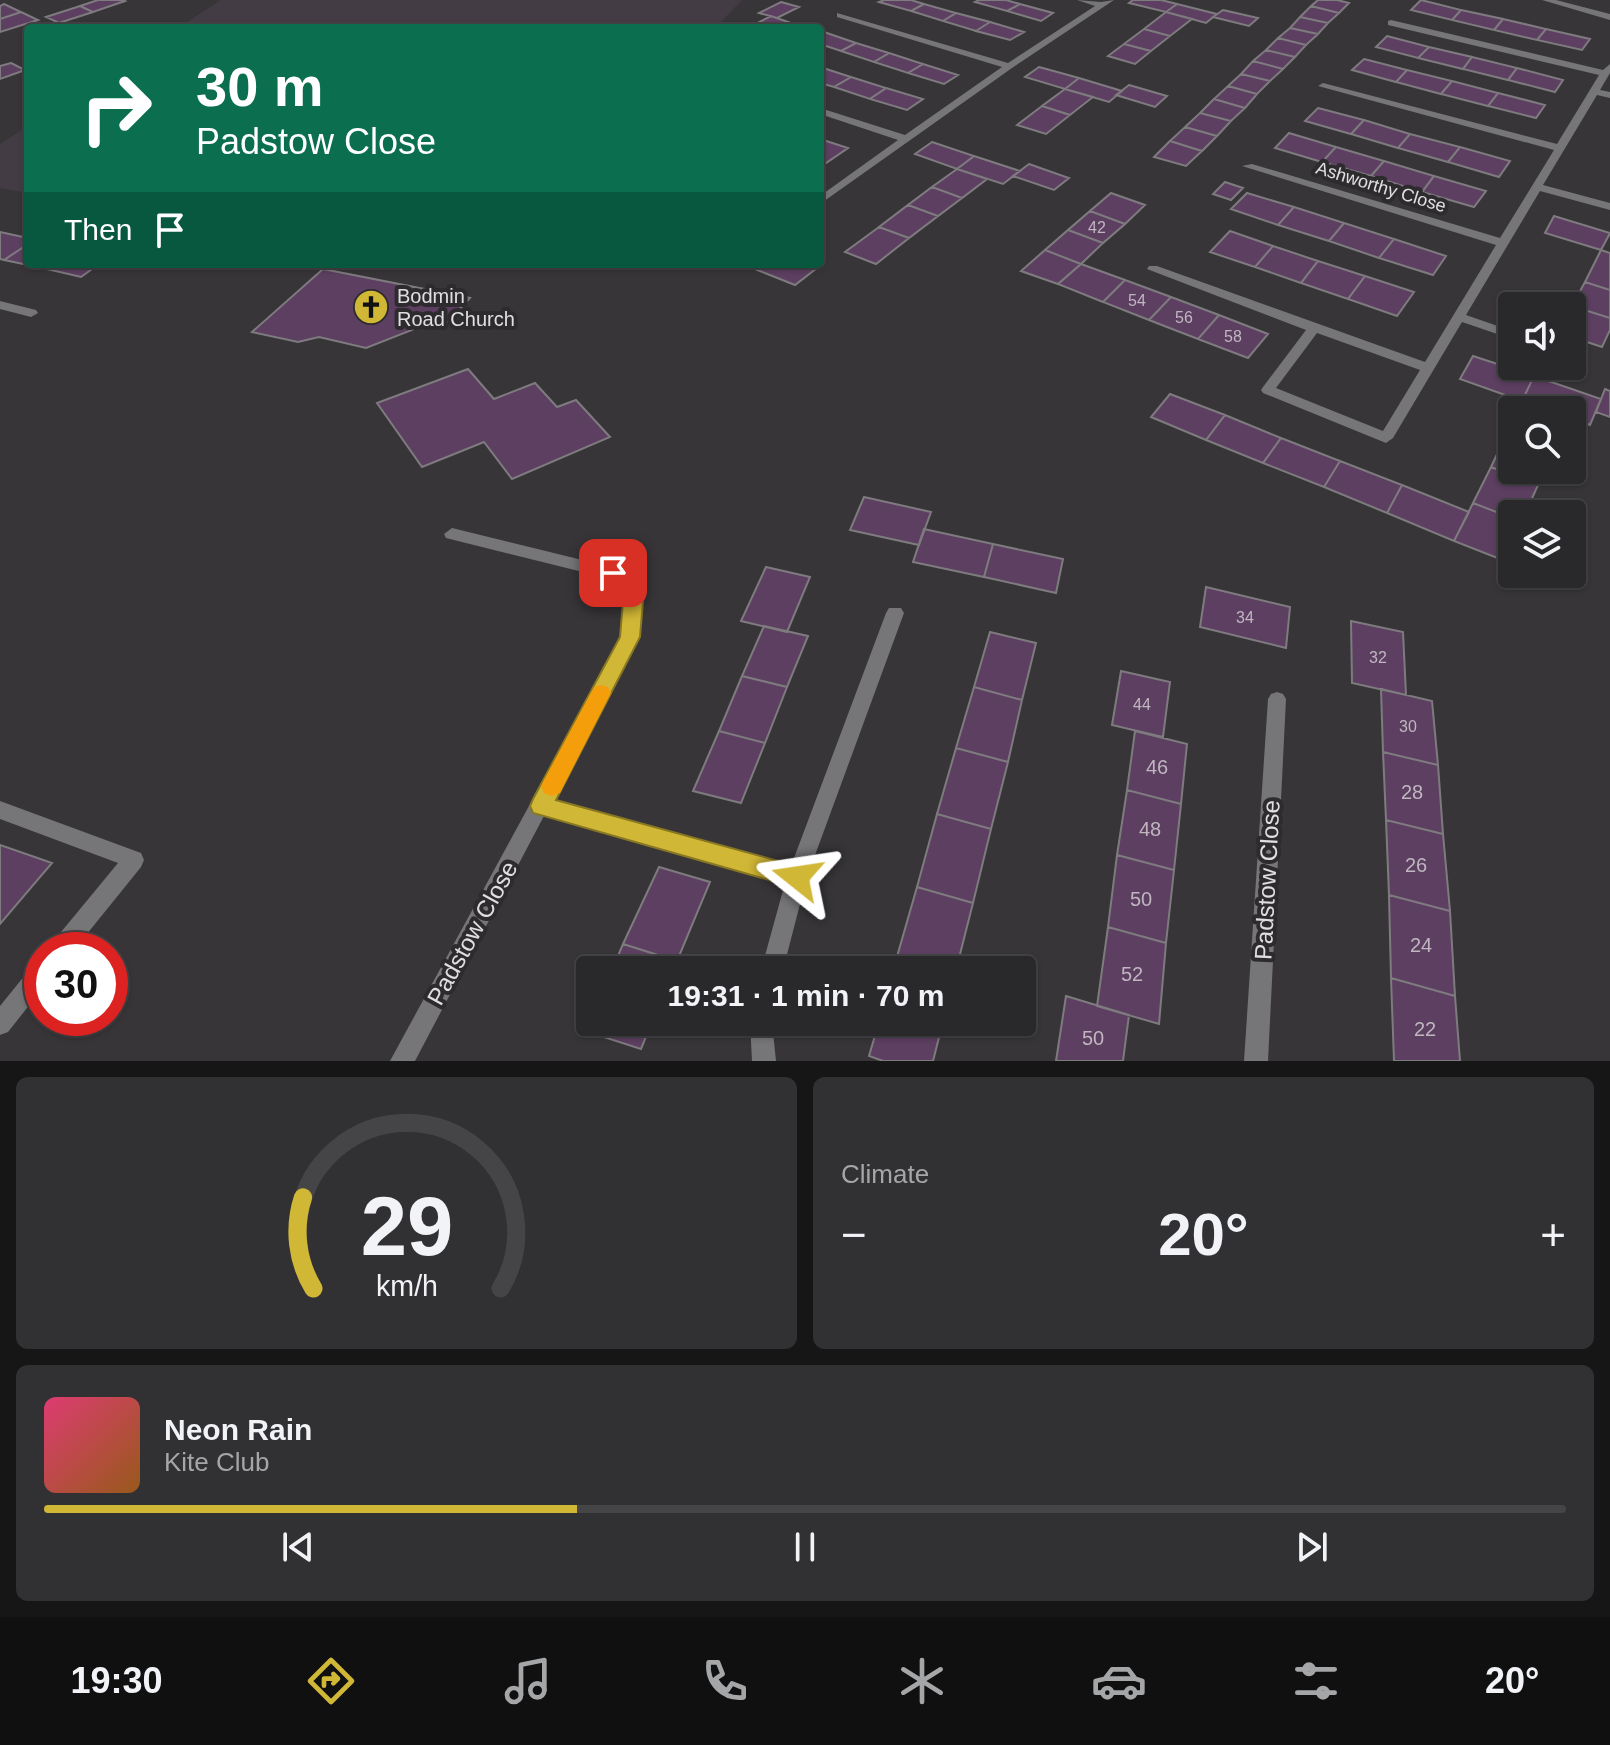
<!DOCTYPE html>
<html lang="en">
<head>
<meta charset="utf-8">
<style>
  body { margin:0; font-family:Helvetica,sans-serif; background:#313032; color:#f1f3f6; height:100vh; display:flex; flex-direction:column; font-size:30px; white-space:nowrap }
  * { box-sizing:border-box; margin:0 }
  p { font-size:26px; color:#a5a6a8 }
  .icon { flex:none; width:44px; height:44px; fill:none; stroke:currentColor; stroke-width:2; stroke-linecap:round; stroke-linejoin:round }
  .map { position:relative; height:1061px; overflow:hidden }
  .details { display:flex; flex-direction:column; gap:16px; padding:16px; background:#171617; flex:1 }
  .details>* { flex:none }
  .guide { position:absolute; left:24px; top:24px; width:800px; height:244px; border-radius:8px; box-shadow:0 2px 6px #0004,0 0 0 2px #454447; background:#0b6e4f; color:#fff; overflow:hidden }
  .buttons { position:absolute; left:1498px; top:292px; display:grid; gap:16px }
  .buttons a { display:grid; place-items:center; width:88px; height:88px; border-radius:8px; background:#29282a; box-shadow:0 2px 6px #0004,0 0 0 2px #454447; font-size:40px }
  .speed { position:absolute; left:24px; top:932px; display:flex; gap:16px; font-size:40px; font-weight:700; text-align:center }
  .speed>* { display:grid; place-content:center; width:104px; height:104px; border-radius:50%; background:#29282a; box-shadow:0 2px 6px #0004,0 0 0 2px #454447; line-height:1 }
  .speed .limit { border:12px solid #d22; background:#fff; color:#111 }
  .pin { position:absolute; display:grid; place-items:center; width:68px; height:68px; color:#fff; margin:-34px; border-radius:16px; box-shadow:0 4px 12px #0006 }
  .me { position:absolute; width:88px; margin:-44px; rotate:285deg; stroke-linejoin:round; filter:drop-shadow(0 0 6px #0008) }
  .turn { display:flex; align-items:center; gap:28px; height:168px; padding:0 40px; font-size:36px }
  .turn .icon { width:104px; height:104px; stroke-width:2.5 }
  .turn b { display:block; font-size:56px; line-height:68px }
  .then { display:flex; align-items:center; height:76px; padding:0 40px; background:#0003; gap:16px; font-size:30px }
  .big { font-size:60px; font-weight:700; line-height:1.1 }
  .details .widget { flex:1; display:flex; flex-direction:column; justify-content:center; gap:12px; min-width:0; padding:0 28px; border-radius:12px; background:#313032 }
  .details .dial { align-items:center; gap:0 }
  .dial svg { height:208px; overflow:visible; fill:none; stroke:#454447; stroke-width:7; stroke-linecap:round; text-anchor:middle }
  .dial text { fill:#f1f3f6; stroke:none }
  .song { display:flex; align-items:center; gap:24px }
  .cover { width:96px; height:96px; border-radius:12px; background:linear-gradient(135deg,hsl(340 70% 55%),hsl(30 70% 35%)) }
  .played { height:8px; border-radius:4px; background:linear-gradient(90deg,#d1b736 35%,#454447 35%) }
  .keys { display:flex; justify-content:space-around; direction:ltr }
  .heat { display:flex; justify-content:space-between; align-items:center; font-size:44px; direction:ltr }
  .details .tiles { flex:1; display:grid; gap:16px; grid-template-columns:1fr 1fr }
  .widget:last-child { grid-column:span 2 }
  .trip { position:absolute; left:576px; top:956px; width:460px; height:80px; border-radius:8px; background:#29282a; box-shadow:0 2px 6px #0004,0 0 0 2px #454447; font-weight:700; line-height:80px; text-align:center }
  .menu { display:flex; height:128px; justify-content:space-around; align-items:center; background:#101011; color:#a5a6a8 }
  .menu .icon { width:56px; height:56px }
  .menu .on { color:#d1b736 }
  .menu b { font-size:36px; color:#f1f3f6 }
  .map>svg:first-child { display:block }
  .built { fill:#433c44 }
  .building { fill:#5d3f61; stroke:#7e7b7f; stroke-width:2 }
  .lines { fill:none; stroke-linecap:round; stroke-linejoin:round }
  .lane { fill:#767577; fill-rule:evenodd }
  .street { fill:#767577; fill-rule:evenodd }
  .route { fill:#d1b736; stroke:#887723; stroke-width:2 }
  .slow { fill:#f59e0b }
  .labels { text-anchor:middle; dominant-baseline:central; stroke-width:8; stroke-linejoin:round; paint-order:stroke }
  .number-label { font-size:16px; fill:#bfb6c0 }
  .far-street-label { font-size:18px; fill:#e0dee0; stroke:#2d2b2e }
  .poi-label { font-size:20px; fill:#e0dee0; stroke:#2d2b2e; text-anchor:start }
  .near-number-label { font-size:20px; fill:#bfb6c0 }
  .near-street-label { font-size:24px; fill:#e0dee0; stroke:#2d2b2e }
</style>
</head>
<body>
<div class="map">
<svg width="1610" height="1061" viewBox="0 0 1610 1061">
  <rect width="100%" height="100%" fill="#373538"/>
  <path class="built" d="M221,0H742L715,28H178Z
    M28,126V193L0,188V144Z"/>
  <path class="building" d="M98,0H123L125,1L93,12L80,6Z
    M884,0H911L924,4L911,11L879,2Z
    M979,0H1006L1020,4L1007,11L975,2Z
    M1133,0H1161L1177,4L1166,12L1129,3Z
    M1318,0H1337L1349,3L1339,13L1311,6Z
    M1421,0L1461,10L1452,20L1411,10Z
    M781,2L799,7L777,18L759,13Z
    M4,4L21,12L0,19V6Z
    M924,4L956,13L943,21L911,11Z
    M1020,4L1053,13L1041,21L1007,11Z
    M1177,4L1217,14L1206,23L1166,12Z
    M80,6L93,12L59,23L46,17Z
    M1311,6L1339,13L1328,23L1300,17Z
    M1223,10L1258,18L1249,26L1213,17Z
    M1461,10L1503,19L1494,30L1452,20Z
    M21,12L38,20L0,32V19Z
    M1166,12L1192,19L1170,36L1144,29Z
    M956,13L990,22L976,31L943,21Z
    M771,16L788,22L776,28H748Z
    M1300,17L1328,23L1318,34L1290,28Z
    M1503,19L1546,29L1537,40L1494,30Z
    M990,22L1024,32L1010,40L976,31Z
    M1290,28L1318,34L1306,45L1278,38Z
    M1144,29L1170,36L1151,51L1124,44Z
    M1546,29L1590,39L1582,50L1537,40Z
    M824,32L856,43L841,51L820,44V35Z
    M1387,36L1429,47L1418,58L1376,47Z
    M1278,38L1306,45L1295,57L1266,50Z
    M856,43L889,53L874,62L841,51Z
    M1124,44L1151,51L1135,64L1108,56Z
    M1429,47L1472,57L1463,69L1418,58Z
    M1266,50L1295,57L1283,69L1253,61Z
    M889,53L923,64L908,73L874,62Z
    M1472,57L1517,68L1508,80L1463,69Z
    M1364,59L1407,70L1396,82L1352,70Z
    M1253,61L1283,69L1270,81L1241,74Z
    M11,63L25,70L0,79V66Z
    M923,64L958,75L944,84L908,73Z
    M820,67L851,77L834,87L820,83Z
    M1039,67L1079,78L1065,89L1025,77Z
    M1517,68L1563,80L1555,92L1508,80Z
    M1407,70L1452,81L1441,94L1396,82Z
    M1241,74L1270,81L1257,94L1228,86Z
    M851,77L886,88L870,99L834,87Z
    M1079,78L1122,91L1109,102L1065,89Z
    M1452,81L1498,93L1488,106L1441,94Z
    M1129,85L1167,96L1155,107L1116,95Z
    M1228,86L1257,94L1245,108L1214,99Z
    M886,88L923,99L907,110L870,99Z
    M1065,89L1093,97L1070,115L1042,106Z
    M1498,93L1545,105L1536,118L1488,106Z
    M1214,99L1245,108L1231,121L1200,113Z
    M1042,106L1070,115L1046,134L1017,125Z
    M1318,108L1364,120L1351,134L1305,121Z
    M1200,113L1231,121L1217,136L1185,127Z
    M1364,120L1410,134L1398,148L1351,134Z
    M1185,127L1217,136L1202,151L1170,141Z
    M1289,133L1336,147L1322,162L1275,148Z
    M1410,134L1460,147L1448,162L1398,148Z
    M820,139L848,148L826,163L820,160Z
    M1170,141L1202,151L1186,166L1154,157Z
    M932,142L974,156L957,169L915,154Z
    M1336,147L1384,161L1371,176L1322,162Z
    M1460,147L1510,161L1499,177L1448,162Z
    M974,156L1020,171L1003,184L957,169Z
    M1384,161L1434,176L1422,192L1371,176Z
    M1029,164L1069,178L1054,190L1013,176Z
    M957,169L987,179L962,198L932,187Z
    M1434,176L1486,191L1474,207L1422,192Z
    M1225,182L1243,188L1231,200L1213,194Z
    M932,187L962,198L938,216L908,205Z
    M1111,193L1145,205L1125,224L1090,211Z
    M1247,193L1294,207L1278,225L1231,209Z
    M908,205L938,216L909,238L879,227Z
    M1294,207L1344,223L1329,241L1278,225Z
    M1090,211L1125,224L1103,243L1068,230Z
    M1554,216L1610,233L1601,250L1545,233Z
    M1344,223L1394,239L1379,258L1329,241Z
    M879,227L909,238L876,264L845,252Z
    M1068,230L1103,243L1081,264L1045,250Z
    M1230,231L1273,246L1255,267L1210,252Z
    M0,232L28,238V244L4,260L0,259Z
    M1394,239L1446,256L1433,275L1379,258Z
    M28,244V264H55L47,269L4,260Z
    M1273,246L1318,261L1301,283L1255,267Z
    M1045,250L1081,264L1058,284L1021,271Z
    M1601,250L1610,253V290L1585,282Z
    M1318,261L1365,276L1348,299L1301,283Z
    M55,264H99L81,277L47,269Z
    M755,264H806L817,268L795,285L750,267Z
    M1081,264L1125,280L1103,302L1058,284Z
    M323,269L470,298L448,322L425,317L412,330L366,348L319,337L298,342L252,332Z
    M1365,276L1414,292L1397,316L1348,299Z
    M1125,280L1171,297L1149,320L1103,302Z
    M1585,282L1610,290V318L1572,306Z
    M1171,297L1219,315L1198,339L1149,320Z
    M1572,306L1610,318V330L1602,347L1572,337Z
    M1219,315L1268,334L1248,358L1198,339Z
    M1473,356L1534,376L1522,401L1460,379Z
    M468,369L494,399L535,383L557,407L576,400L610,437L512,479L484,442L422,467L377,403Z
    M1534,376L1601,399L1590,425L1572,418V410H1548L1522,401Z
    M1605,389L1610,391V417L1596,412Z
    M1170,394L1225,415L1206,440L1151,417Z
    M1225,415L1281,438L1263,463L1206,440Z
    M1507,433L1512,435V470H1544L1538,485L1491,467Z
    M1281,438L1340,461L1324,487L1263,463Z
    M1340,461L1402,485L1387,513L1324,487Z
    M1491,467L1538,485L1525,514H1512V518L1473,503Z
    M1402,485L1469,512L1454,541L1387,513Z
    M864,497L931,512L919,545L850,530Z
    M1473,503L1512,518V545L1505,561L1454,541Z
    M924,529L993,544L984,577L913,562Z
    M993,544L1063,559L1056,593L984,577Z
    M766,567L810,577L787,632L741,621Z
    M1206,587L1290,607L1286,648L1200,627Z
    M1351,621L1403,632L1406,695L1352,683Z
    M764,626L808,636L787,687L742,676Z
    M990,632L1036,643L1022,700L974,687Z
    M1121,671L1170,682L1163,737L1112,725Z
    M742,676L787,687L765,743L719,731Z
    M974,687L1022,700L1008,762L956,748Z
    M1381,689L1432,701L1438,765L1383,752Z
    M719,731L765,743L741,803L693,791Z
    M1135,731L1187,744L1181,804L1127,790Z
    M956,748L1008,762L991,829L937,814Z
    M1383,752L1438,765L1443,834L1386,820Z
    M1127,790L1181,804L1174,870L1117,855Z
    M937,814L991,829L973,903L917,887Z
    M1386,820L1443,834L1450,911L1389,895Z
    M0,845L52,863L0,924Z
    M1117,855L1174,870L1166,943L1108,927Z
    M659,867L710,882L677,961L623,944Z
    M917,887L973,903L956,970H904L894,967Z
    M1389,895L1450,911L1455,996L1391,978Z
    M1108,927L1166,943L1159,1024L1097,1006Z
    M623,944L677,961L673,970H612Z
    M1391,978L1455,996L1460,1061H1394Z
    M1066,996L1129,1015L1123,1061H1056Z
    M590,1019V1022H652L641,1049L585,1031Z
    M879,1022H943L933,1061H883L869,1056Z"/>
  <g class="lines">
    <path class="lane" d="M0,801L141,853L144,860L141,867L74,950H49L52,943L118,863L0,819Z
      M42,961V989L8,1032L0,1035V1006L34,964Z"/>
    <path class="street" d="M1077,0L1101,2L1114,0L1012,68L820,204V196L898,140L820,114V108L905,135L1002,67L837,17V13L1008,63L1095,6Z
      M1542,0H1556L1610,14V20Z
      M1391,20L1603,70L1610,64V73L1600,90L1610,92V98L1597,95L1543,185L1610,203V210L1540,191L1466,315L1512,331V339L1462,322L1393,438L1386,443L1263,393L1261,390L1263,387L1306,330L1147,269L1149,266H1157L1425,362L1496,245L1242,166L1252,164L1500,238L1554,150L1318,86L1323,83L1557,144L1599,75L1388,25V21ZM1317,333L1420,370L1383,431L1276,388Z
      M0,301L36,310L38,313L31,317L0,309Z
      M452,528L619,569L641,601L639,637L552,800L791,866L886,613L889,608H901L904,613L807,877L783,970H761L785,883L544,816L415,1061H390L621,637L624,602L607,578L446,538L444,534Z
      M1277,692L1283,694L1286,699L1268,1061H1244L1268,699L1271,694Z
      M750,1022H772L776,1061H752Z"/>
  </g>
  <path class="route" d="M613,566L619,568L643,601L640,637L556,800L797,866L806,869L809,877L806,885L797,888L533,813L530,806L533,799L620,637L623,602L603,573Z"/>
  <path class="slow" d="M601,685L608,687L611,693L560,793L552,796L544,793L541,786L544,780L594,687Z"/>
  <defs>
    <g id="church-disc" transform="scale(1.8)"><circle r="9.5" fill="#d1b736" stroke="#2d2b2e"/><path d="M-1.2-6h2.4v3.5h3.3v2.4h-3.3V6h-2.4V-.1h-3.3v-2.4h3.3Z" fill="#111"/></g>
  </defs>
  <g fill-rule="evenodd">
    <use href="#church-disc" x="371" y="307"/>
  </g>
  <g class="labels">
    <g class="number-label">
      <text x="1097" y="227">42</text>
      <text x="1137" y="300">54</text>
      <text x="1184" y="317">56</text>
      <text x="1233" y="336">58</text>
      <text x="1245" y="617">34</text>
      <text x="1378" y="657">32</text>
      <text x="1142" y="704">44</text>
      <text x="1408" y="726">30</text>
    </g>
    <g class="far-street-label">
      <text transform="translate(1381 187) rotate(17)">Ashworthy Close</text>
    </g>
    <g class="poi-label">
      <text x="397" y="296">Bodmin<tspan x="397" dy="23">Road Church</tspan></text>
    </g>
    <g class="near-number-label">
      <text x="1157" y="767">46</text>
      <text x="1412" y="792">28</text>
      <text x="1150" y="829">48</text>
      <text x="1416" y="865">26</text>
      <text x="1141" y="899">50</text>
      <text x="1421" y="945">24</text>
      <text x="1132" y="974">52</text>
      <text x="1425" y="1029">22</text>
      <text x="1093" y="1038">50</text>
    </g>
    <g class="near-street-label">
      <text transform="translate(1267 880) rotate(-87)">Padstow Close</text>
      <text transform="translate(472 933) rotate(-61)">Padstow Close</text>
    </g>
  </g>
</svg>
<div class="buttons">
<a><svg class="icon" aria-label="sound" viewBox="0 0 24 24"><path d="M4 9h4l5-4v14l-5-4H4zM17 9q2 3 0 6"/></svg></a>
<a><svg class="icon" aria-label="search" viewBox="0 0 24 24"><circle cx="10" cy="10" r="6"/><path d="M15 15l6 6"/></svg></a>
<a><svg class="icon" aria-label="layers" viewBox="0 0 24 24"><path d="M12 4l9 5-9 5-9-5zM3 14l9 5 9-5"/></svg></a>
</div>
<div class="speed"><div class="limit">30</div></div>
<div class="pin" style="left:613px;top:573px;background:#d93025"><svg class="icon" aria-label="arrive" viewBox="0 0 24 24"><path d="M6 21V4h12l-3 4 3 4H6"/></svg></div>
<svg class="me" style="left:797px;top:877px" viewBox="-20 -20 40 40"><path d="M0-17L14 15 0 8-14 15z" fill="#d1b736" stroke="#fff" stroke-width="4"/></svg>
<div class="trip">19:31 · 1 min · 70 m</div>
<div class="guide">
<div class="turn"><svg class="icon" aria-label="right" viewBox="0 0 24 24"><path d="M7 20v-9h11M14 6l5 5-5 5"/></svg><div><b>30 m</b>Padstow Close</div></div>
<div class="then">Then<svg class="icon" aria-label="arrive" viewBox="0 0 24 24"><path d="M6 21V4h12l-3 4 3 4H6"/></svg></div>
</div>
</div>
<section class="details">
<div class="tiles">
<div class="widget dial"><svg viewBox="0 0 100 80">
<path d="M14 69A42 42 0 1 1 86 69"/>
<path d="M14 69A42 42 0 0 1 10 34" stroke="#d1b736"/>
<text x="50" y="56" font-size="32" font-weight="700">29</text>
<text x="50" y="72" font-size="11">km/h</text>
</svg></div>
<div class="widget"><p>Climate</p>
<div class="heat"><a>−</a><b class="big">20°</b><a>+</a></div>
</div>
<div class="widget">
<div class="song"><i class="cover"></i><div><b>Neon Rain</b><p>Kite Club</p></div></div>
<div class="played"></div>
<div class="keys"><svg class="icon" aria-label="previous" viewBox="0 0 24 24"><path d="M18 5L8 12l10 7zM5 5v14"/></svg><svg class="icon" aria-label="pause" viewBox="0 0 24 24"><path d="M8 5v14M16 5v14"/></svg><svg class="icon" aria-label="next" viewBox="0 0 24 24"><path d="M6 5l10 7-10 7zM19 5v14"/></svg></div>
</div>
</div>
</section>
<nav class="menu">
<b>19:30</b>
<svg class="icon on" aria-label="directions" viewBox="0 0 24 24"><path d="M12 3l9 9-9 9-9-9zM9 14v-3h6M13 9l2 2-2 2"/></svg>
<svg class="icon" aria-label="music" viewBox="0 0 24 24"><path d="M9 18V5l10-2v13"/><circle cx="6" cy="18" r="3"/><circle cx="16" cy="16" r="3"/></svg>
<svg class="icon" aria-label="phone" viewBox="0 0 24 24"><path d="M5 4h4l2 5-3 2q2 4 5 5l2-3 5 2v4C11 20 4 13 5 4z"/></svg>
<svg class="icon" aria-label="climate" viewBox="0 0 24 24"><path d="M12 3v18M4 7l16 10M4 17L20 7"/></svg>
<svg class="icon" aria-label="car" viewBox="0 0 24 24"><path d="M5 17H2v-5l4-1 3-4h7l3 4 3 1v5h-3M9 17h6M6 11h13"/><circle cx="7" cy="17" r="2"/><circle cx="17" cy="17" r="2"/></svg>
<svg class="icon" aria-label="filters" viewBox="0 0 24 24"><path d="M4 7h16M4 17h16"/><circle cx="9" cy="7" r="2"/><circle cx="15" cy="17" r="2"/></svg>
<b>20°</b>
</nav>
</body>
</html>
